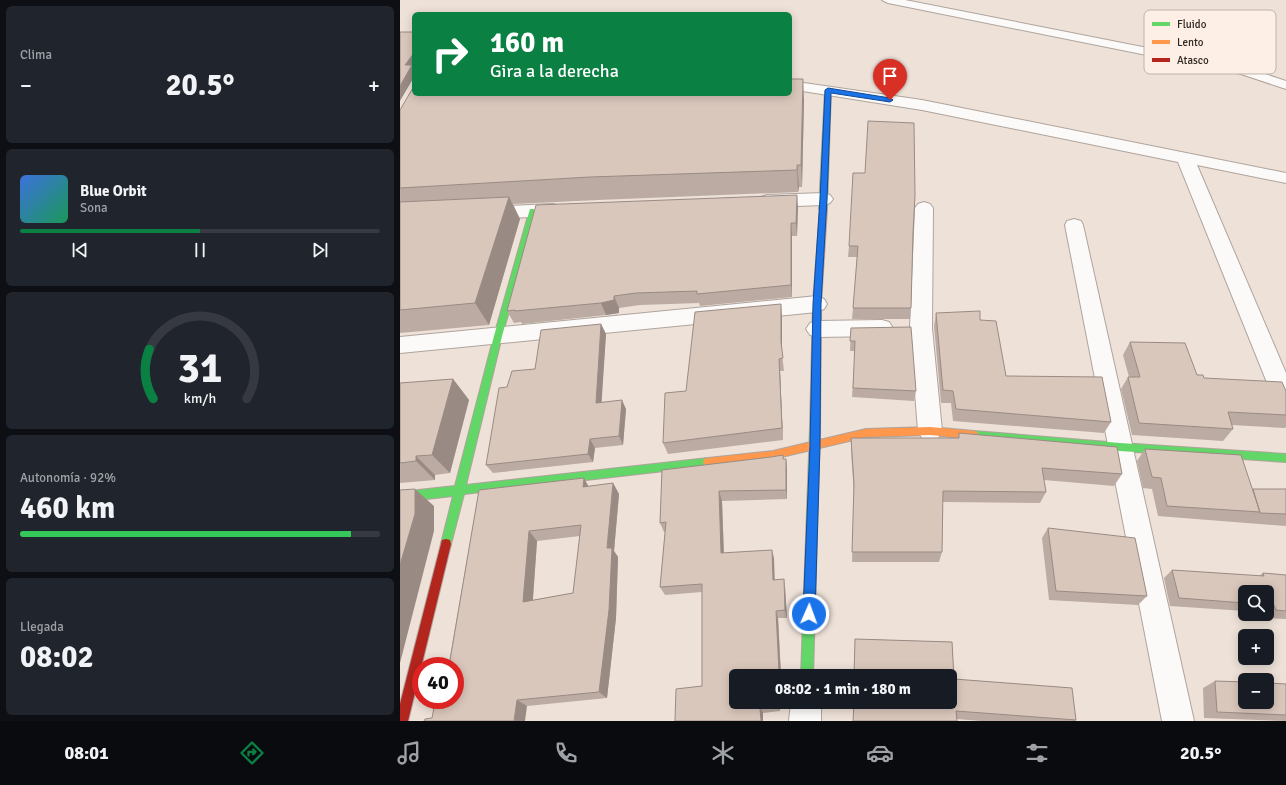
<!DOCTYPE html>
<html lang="es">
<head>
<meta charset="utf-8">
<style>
  body { margin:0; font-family:Signika,sans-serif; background:#20242c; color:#f1f3f6; height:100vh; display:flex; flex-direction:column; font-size:15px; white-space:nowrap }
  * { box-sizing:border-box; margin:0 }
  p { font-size:13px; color:#9ea1a6 }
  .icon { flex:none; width:22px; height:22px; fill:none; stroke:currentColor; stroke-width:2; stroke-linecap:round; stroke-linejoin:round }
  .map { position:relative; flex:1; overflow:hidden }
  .side { display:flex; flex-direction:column; gap:6px; padding:6px; background:#0d0f14; width:400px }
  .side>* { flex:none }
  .top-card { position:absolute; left:12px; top:12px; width:380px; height:84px; border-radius:6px; box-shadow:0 2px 10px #0003; background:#0b8043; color:#fff; overflow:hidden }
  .tools { position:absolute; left:838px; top:585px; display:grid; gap:8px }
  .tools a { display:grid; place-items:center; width:36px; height:36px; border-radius:6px; background:#171b24; box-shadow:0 2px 10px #0003; font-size:20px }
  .speed { position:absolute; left:12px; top:657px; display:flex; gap:8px; font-size:20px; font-weight:700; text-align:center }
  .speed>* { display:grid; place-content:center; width:52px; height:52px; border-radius:50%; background:#171b24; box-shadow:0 2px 10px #0003; line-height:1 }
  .speed .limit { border:6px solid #d22; background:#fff; color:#111 }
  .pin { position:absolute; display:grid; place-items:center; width:34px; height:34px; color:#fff; margin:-41px -17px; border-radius:50% 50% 50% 0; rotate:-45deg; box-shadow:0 0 4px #0007 }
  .pin .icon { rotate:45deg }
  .me { position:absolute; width:44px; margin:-22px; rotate:2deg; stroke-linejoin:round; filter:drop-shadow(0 0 3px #0008) }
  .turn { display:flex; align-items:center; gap:14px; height:84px; padding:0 12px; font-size:18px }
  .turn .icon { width:52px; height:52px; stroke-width:2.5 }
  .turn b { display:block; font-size:28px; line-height:34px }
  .big { font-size:30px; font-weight:700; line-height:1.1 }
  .side .widget { flex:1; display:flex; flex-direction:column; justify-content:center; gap:6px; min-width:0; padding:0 14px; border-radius:6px; background:#20242c }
  .side .dial { align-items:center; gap:0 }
  .dial svg { height:104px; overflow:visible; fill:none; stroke:#363941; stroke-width:7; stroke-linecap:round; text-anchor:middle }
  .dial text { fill:#f1f3f6; stroke:none }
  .song { display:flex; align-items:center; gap:12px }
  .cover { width:48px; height:48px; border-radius:6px; background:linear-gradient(135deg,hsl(220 70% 55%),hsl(150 70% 35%)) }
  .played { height:4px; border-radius:2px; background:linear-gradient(90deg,#0b8043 50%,#363941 50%) }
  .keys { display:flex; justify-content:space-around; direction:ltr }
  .heat { display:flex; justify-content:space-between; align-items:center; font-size:22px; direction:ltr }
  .charge { height:6px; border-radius:3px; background:linear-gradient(90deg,#34c759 92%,#363941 0) }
  .trip { position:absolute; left:329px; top:669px; width:228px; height:40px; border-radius:6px; background:#171b24; box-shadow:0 2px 10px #0003; font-weight:700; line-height:40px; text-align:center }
  .menu { display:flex; height:64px; justify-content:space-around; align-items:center; background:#090b0e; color:#9ea1a6 }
  .menu .icon { width:28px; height:28px }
  .menu .current { color:#0b8043 }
  .menu b { font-size:18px; color:#f1f3f6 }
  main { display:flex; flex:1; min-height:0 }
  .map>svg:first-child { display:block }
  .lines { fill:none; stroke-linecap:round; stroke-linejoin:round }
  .lane-casing { stroke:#aea49d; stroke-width:2 }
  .street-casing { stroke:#aea49d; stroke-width:2 }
  .fast-casing { stroke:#aea49d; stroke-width:2 }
  .slow-casing { stroke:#aea49d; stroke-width:2 }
  .jam-casing { stroke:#aea49d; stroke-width:2 }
  .lane { fill:#fcfaf9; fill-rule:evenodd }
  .street { fill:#fcfaf9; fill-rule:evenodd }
  .fast { fill:#63d668; fill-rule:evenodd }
  .slow { fill:#ff974d; fill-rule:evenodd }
  .jam { fill:#b3261e; fill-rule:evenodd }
  .wall { fill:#bbaba2; fill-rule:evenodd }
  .shaded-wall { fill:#998b84 }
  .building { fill:#dac7bc; stroke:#998b84; fill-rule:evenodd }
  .route { fill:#1a73e8; stroke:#114b97 }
  .key { fill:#fdefe5; stroke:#bfb3aa; stroke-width:1 }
  .key-label { font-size:11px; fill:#2e2620 }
</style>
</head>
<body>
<main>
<section class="side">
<div class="widget"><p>Clima</p>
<div class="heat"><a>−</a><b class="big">20.5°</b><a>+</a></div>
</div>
<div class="widget">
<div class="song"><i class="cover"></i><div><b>Blue Orbit</b><p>Sona</p></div></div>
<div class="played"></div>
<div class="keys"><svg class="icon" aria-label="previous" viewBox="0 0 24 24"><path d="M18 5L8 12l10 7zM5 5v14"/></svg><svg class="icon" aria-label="pause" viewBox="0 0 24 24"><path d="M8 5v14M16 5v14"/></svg><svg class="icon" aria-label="next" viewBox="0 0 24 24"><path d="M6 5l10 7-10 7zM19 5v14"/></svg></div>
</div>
<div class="widget dial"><svg viewBox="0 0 100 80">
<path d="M14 69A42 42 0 1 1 86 69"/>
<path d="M14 69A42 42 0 0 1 11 31" stroke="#0b8043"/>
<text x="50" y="56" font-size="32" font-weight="700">31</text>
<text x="50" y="72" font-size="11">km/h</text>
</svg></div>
<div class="widget"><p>Autonomía · 92%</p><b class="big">460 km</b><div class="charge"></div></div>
<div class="widget"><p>Llegada</p><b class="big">08:02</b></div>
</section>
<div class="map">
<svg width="886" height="721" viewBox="0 0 886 721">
  <rect width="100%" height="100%" fill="#eee1d8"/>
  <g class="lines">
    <g class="lane-casing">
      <path id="lane" d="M482,0H505L844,67L886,81V89L841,74L488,3Z"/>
    </g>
    <g class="street-casing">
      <path id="street" d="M390,81L522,100L886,173V183L797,165L886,373V409L878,407L874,400L778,162L522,110L390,89Z
        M424,193L430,195L433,199L430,203L424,205L367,207L361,205L358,201L361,197L367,195Z
        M524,202L530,204L533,208L532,328L542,431L538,438L530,441L522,438L518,431L510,328L515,208L518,204Z
        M153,204L159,206L162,210L159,214L153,216L87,219L81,217L78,213L81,209L87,207Z
        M674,219L681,221L683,225L794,721H762L665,225L667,221Z
        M417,296L424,299L427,304L424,309L417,312L0,353V337Z
        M482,320L489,322L493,328L489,334L482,336L417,337L410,335L406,329L410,323L417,321Z
        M391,702H421V721H389Z"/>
    </g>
    <g class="fast-casing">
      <path id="fast" d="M428,88L431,90L427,209L423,211L419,209L425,90Z
        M130,209H133L137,211L102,336L66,485L308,458L312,459L313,462L312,465L308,466L64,494L51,544L50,548L46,549L42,548L41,544L53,496L0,502V492L55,486L94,336Z
        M415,424L418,425L420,428L413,676H401L410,428L412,425Z
        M574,431L720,443L886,454V462L720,451L574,439L571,438L569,435L571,432Z"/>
    </g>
    <g class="slow-casing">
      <path id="slow" d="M420,207H423L427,209L421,304L420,428L418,431L415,432L412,431L410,428L413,304Z
        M530,427L574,431L577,432L579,435L577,438L574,439L530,435L466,437L373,459L308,466L304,465L303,462L304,459L308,458L373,451L466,429Z"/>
    </g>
    <g class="jam-casing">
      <path id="jam" d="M46,539L50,540L51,544L8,721H0V704L41,544L42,540Z"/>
    </g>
    <use href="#lane" class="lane"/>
    <use href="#street" class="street"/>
    <use href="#fast" class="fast"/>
    <use href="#slow" class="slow"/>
    <use href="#jam" class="jam"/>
  </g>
  <path class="wall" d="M404,100L402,187H399L398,192L198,200L113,204L120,219L89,325L0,333V110Z
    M398,207L397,236H392V297L300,306L299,303L240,305L219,308V313L206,315L122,324L121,322L114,323L107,311Z
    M513,233L511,308L510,319H452L453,308L457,257H448L449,246Z
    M536,313L580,320L606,376L711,422L704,433L553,421L551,403H541L534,326Z
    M382,317V354L384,371H380L383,440L268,454L263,443L286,391Z
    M201,324L206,334L201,402L226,409L223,445L195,448L193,462L93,473L86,465L107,387Z
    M451,328L516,391L514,401L452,397L455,351H450Z
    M730,342L804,378L886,391V427L885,428L832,425L833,429L823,441L732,435L721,389L728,377H729L723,355Z
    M53,379L69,400L50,473L35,475V480L0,483V383Z
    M559,433L722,474L714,486L644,480L646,492L640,503L543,502L542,552L539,562H452L454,495L451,450V438H557Z
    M745,449L852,489H886V526L758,516L752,489L743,488L737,461Z
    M386,459L387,469V499L322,501L324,553L374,558V580L385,587L387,618H378L381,676H336L380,702V711L363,713V721H275L302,686V592L265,595L260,587L265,532H264L260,523L262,470Z
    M213,483L219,494L214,551L218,557L216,618L207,698L127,706L32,718L42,703L79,490L189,486ZM180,536L173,593L133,600L137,541Z
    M648,528L747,596L738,605L649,600L642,538Z
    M772,570L859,576L863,573L886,575V619L864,618L863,614H867V592H845V611L770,606L764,578Z
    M455,639L552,642L554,679L672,688L676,720L675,721H581L557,719V721H453V702H550V676H454Z
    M815,681L886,684V721L804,718L803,688Z"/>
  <path class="shaded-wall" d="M14,53V66L13,67L14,69V77L0,101V86L5,65Z
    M403,79L404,100L402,187L401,165Z
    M397,165L399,187L398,192L397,170Z
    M397,195L398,207L397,236L396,223Z
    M109,197L120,219L89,325L75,303Z
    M391,223L392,236V297L391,285Z
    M214,296L219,308V313L206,315L201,303Z
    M381,304L382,317V355L381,342Z
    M201,324L206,334L201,412L196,403Z
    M379,359L380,371L383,440L382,428Z
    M53,379L69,400L50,473L32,455Z
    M222,400L226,409L223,445L219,436Z
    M190,439L195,448L193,462L188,454Z
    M16,456L35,475V480L16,461Z
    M386,459L387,469V499L386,490Z
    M184,478L190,489L183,487Z
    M213,483L219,494L214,551L218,557L216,618L207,698L199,692L207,548Z
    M15,489L34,506V531L0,663V565Z
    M319,491L322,501L324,562L321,553Z
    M129,531L137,541L132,610L123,602Z
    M372,550L374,558L375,588L373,580Z
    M384,579L385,587L387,618L385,610Z
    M376,611L378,618L381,676L379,672Z
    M117,700L127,706L125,721H114Z
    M378,702H380V711L378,706Z
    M360,708L363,713V721H361Z"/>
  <path class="building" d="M0,32H14V53L5,65H12L0,86Z
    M390,79H403L401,165H397V170L190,177L0,188V110L14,86V94H390Z
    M468,121L514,123L515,195L513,233L511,308H453L458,246H449L453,173H465Z
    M397,195L396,223H391V285L297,294V291L236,293L214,296V300L201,303L115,311V310L107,311L136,205Z
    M109,197L75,303L0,310V202Z
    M381,304V342L383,358L379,359L382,428L263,443L265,393L286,391L295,312Z
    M580,311V320L596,321L606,376L702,377L711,422L556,409L553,391L543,390L536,313Z
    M201,324L196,403L222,400L219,436L190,439L188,454L86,465L99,388L107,387L112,371L135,369L141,330Z
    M511,327L516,391L453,388L455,341H450L451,328Z
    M730,342L785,343L797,375H803L804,378L882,382L886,391V415L828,412L833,429L739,423L728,377H740Z
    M53,379L32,455L16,456V461L0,463V383Z
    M559,433L717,447L722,474L642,468L646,492L543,491L542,552H452L454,484L451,438H559Z
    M745,449L841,455L860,512L767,506L761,478L752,477Z
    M383,455V459H386V490L319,491L321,553L372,550L373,580L384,579L385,610L376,611L379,672H377V676H336V702H378V706L360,708L361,721H275L276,689L302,686V584L260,587L266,522L260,523L262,470L371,457Z
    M184,478L183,487L213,483L207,548H212L209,610L199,692L117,700L114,721H24L25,719L32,718L35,703H42L43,700H55V666H49L79,490ZM181,525L173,593L123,602L129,531Z
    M15,489V514L0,565V490Z
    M853,489H886V514L860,513Z
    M648,528L735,538L747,596L656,591Z
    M772,570L864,576L863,573L886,575V611L876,610L874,605L867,604V592H845V603L779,598Z
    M455,639L552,642L554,679L672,688L676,720L556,711L557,721H453L454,702H550V676H454Z
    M815,681L845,682V702H867V683L886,684V715L817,712Z"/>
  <path class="route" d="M428,88L490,98L493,100L490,102L431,93L427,199L421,304L420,445L415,614L413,618L409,620L405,618L403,614L410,445L413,304L420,199L425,90Z"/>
  <rect x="744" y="10" width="132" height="64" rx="6" class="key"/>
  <rect x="752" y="22" width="18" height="4" fill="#63d668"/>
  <rect x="752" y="40" width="18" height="4" fill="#ff974d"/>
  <rect x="752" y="58" width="18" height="4" fill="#b3261e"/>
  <g class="key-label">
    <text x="777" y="28">Fluido</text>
    <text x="777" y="46">Lento</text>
    <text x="777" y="64">Atasco</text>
  </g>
</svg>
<div class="tools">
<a><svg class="icon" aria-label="search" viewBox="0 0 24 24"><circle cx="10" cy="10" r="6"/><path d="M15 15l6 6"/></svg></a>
<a>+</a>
<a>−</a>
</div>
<div class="speed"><div class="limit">40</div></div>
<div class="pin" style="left:490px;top:100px;background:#d93025"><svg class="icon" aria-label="arrive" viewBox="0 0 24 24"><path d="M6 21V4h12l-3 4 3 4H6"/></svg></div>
<svg class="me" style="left:409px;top:614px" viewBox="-20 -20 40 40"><circle r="17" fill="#1a73e8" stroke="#fff" stroke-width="3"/><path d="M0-11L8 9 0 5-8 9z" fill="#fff"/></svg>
<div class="trip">08:02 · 1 min · 180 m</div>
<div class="top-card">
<div class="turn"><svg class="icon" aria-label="right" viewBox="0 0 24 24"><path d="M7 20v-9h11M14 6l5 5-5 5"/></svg><div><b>160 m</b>Gira a la derecha</div></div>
</div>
</div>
</main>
<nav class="menu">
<b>08:01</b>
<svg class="icon current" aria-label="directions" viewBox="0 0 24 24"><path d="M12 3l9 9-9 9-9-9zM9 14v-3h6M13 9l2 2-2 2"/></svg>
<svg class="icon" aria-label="music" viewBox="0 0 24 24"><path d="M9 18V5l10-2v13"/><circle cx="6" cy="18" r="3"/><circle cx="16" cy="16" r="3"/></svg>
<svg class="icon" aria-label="phone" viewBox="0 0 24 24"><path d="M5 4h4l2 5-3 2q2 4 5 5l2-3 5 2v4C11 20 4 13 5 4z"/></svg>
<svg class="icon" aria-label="climate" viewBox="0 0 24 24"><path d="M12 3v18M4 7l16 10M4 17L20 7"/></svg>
<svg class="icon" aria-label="car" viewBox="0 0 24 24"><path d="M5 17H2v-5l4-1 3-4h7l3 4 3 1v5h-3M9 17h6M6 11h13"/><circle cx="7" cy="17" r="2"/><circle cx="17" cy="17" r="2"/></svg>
<svg class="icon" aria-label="filters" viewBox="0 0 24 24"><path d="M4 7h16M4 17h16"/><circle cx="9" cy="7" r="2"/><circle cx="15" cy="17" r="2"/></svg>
<b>20.5°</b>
</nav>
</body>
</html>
